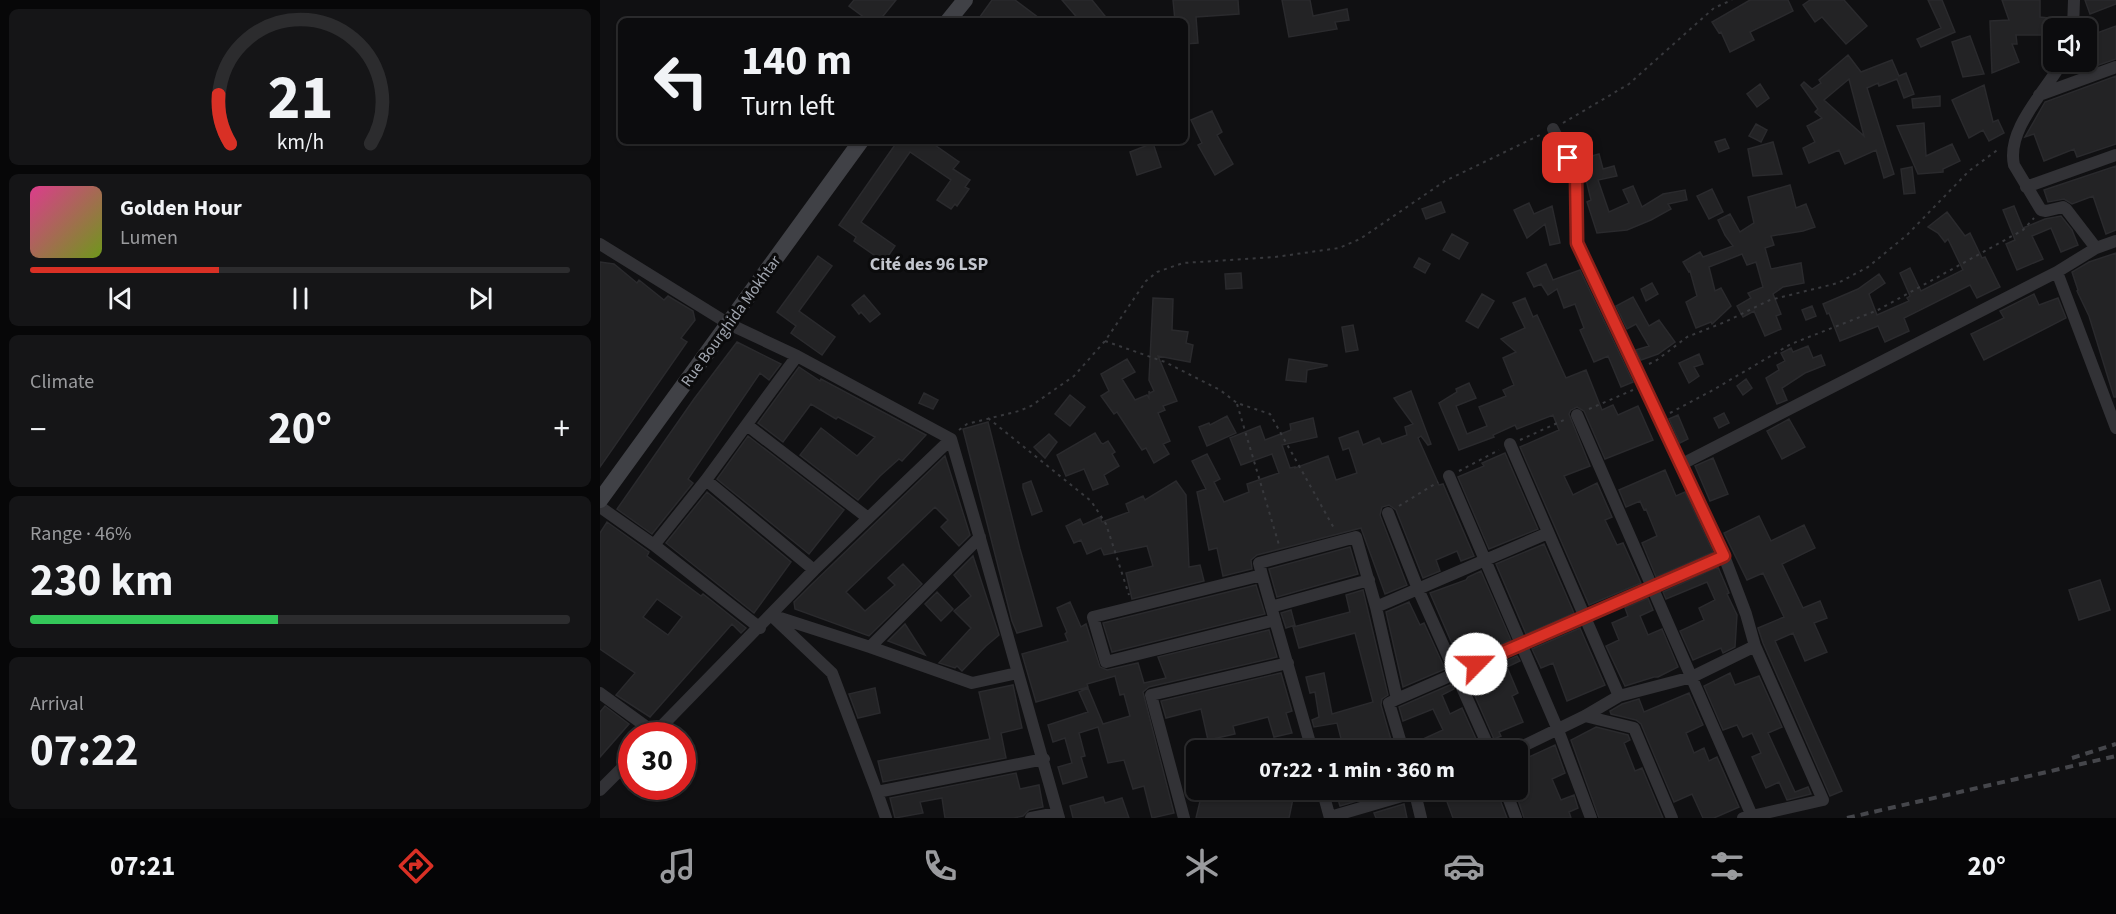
<!DOCTYPE html>
<html lang="en">
<head>
<meta charset="utf-8">
<style>
  body { margin:0; font-family:"Source Sans 3",sans-serif; background:#151517; color:#f1f3f6; height:100vh; display:flex; flex-direction:column; font-size:22px; white-space:nowrap }
  * { box-sizing:border-box; margin:0 }
  p { font-size:20px; color:#9a9b9e }
  .icon { flex:none; width:33px; height:33px; fill:none; stroke:currentColor; stroke-width:2; stroke-linecap:round; stroke-linejoin:round }
  .map { position:relative; flex:1; overflow:hidden }
  .panel { display:flex; flex-direction:column; gap:9px; padding:9px; background:#070708; width:600px }
  .panel>* { flex:none }
  .top-card { position:absolute; left:18px; top:18px; width:570px; height:126px; border-radius:9px; box-shadow:0 2px 4px #0004,0 0 0 2px #2c2c2e; background:#0c0c0e; color:#f1f3f6; overflow:hidden }
  .tools { position:absolute; left:1443px; top:18px; display:grid; gap:12px }
  .tools a { display:grid; place-items:center; width:54px; height:54px; border-radius:9px; background:#0c0c0e; box-shadow:0 2px 4px #0004,0 0 0 2px #2c2c2e; font-size:30px }
  .speed { position:absolute; left:18px; top:722px; display:flex; gap:12px; font-size:30px; font-weight:700; text-align:center }
  .speed>* { display:grid; place-content:center; width:78px; height:78px; border-radius:50%; background:#0c0c0e; box-shadow:0 2px 4px #0004,0 0 0 2px #2c2c2e; line-height:1 }
  .speed .limit { border:9px solid #d22; background:#fff; color:#111 }
  .pin { position:absolute; display:grid; place-items:center; width:51px; height:51px; color:#fff; margin:-26px; border-radius:12px; box-shadow:0 3px 9px #0006 }
  .me { position:absolute; width:66px; margin:-33px; rotate:67deg; stroke-linejoin:round; filter:drop-shadow(0 0 4px #0008) }
  .turn { display:flex; align-items:center; gap:21px; height:126px; padding:0 24px; font-size:27px }
  .turn .icon { width:78px; height:78px; stroke-width:2.5 }
  .turn b { display:block; font-size:42px; line-height:51px }
  .big { font-size:45px; font-weight:700; line-height:1.1 }
  .panel .card { flex:1; display:flex; flex-direction:column; justify-content:center; gap:9px; min-width:0; padding:0 21px; border-radius:9px; background:#151517 }
  .panel .dial { align-items:center; gap:0 }
  .dial svg { height:156px; overflow:visible; fill:none; stroke:#2c2c2e; stroke-width:7; stroke-linecap:round; text-anchor:middle }
  .dial text { fill:#f1f3f6; stroke:none }
  .song { display:flex; align-items:center; gap:18px }
  .cover { width:72px; height:72px; border-radius:9px; background:linear-gradient(135deg,hsl(330 70% 55%),hsl(80 70% 35%)) }
  .played { height:6px; border-radius:3px; background:linear-gradient(90deg,#d93025 35%,#2c2c2e 35%) }
  .keys { display:flex; justify-content:space-around; direction:ltr }
  .heat { display:flex; justify-content:space-between; align-items:center; font-size:33px; direction:ltr }
  .charge { height:9px; border-radius:4px; background:linear-gradient(90deg,#34c759 46%,#2c2c2e 0) }
  .trip { position:absolute; left:586px; top:740px; width:342px; height:60px; border-radius:9px; background:#0c0c0e; box-shadow:0 2px 4px #0004,0 0 0 2px #2c2c2e; font-weight:700; line-height:60px; text-align:center }
  .tab-bar { display:flex; height:96px; justify-content:space-around; align-items:center; background:#050506; color:#9a9b9e }
  .tab-bar .icon { width:42px; height:42px }
  .tab-bar .current { color:#d93025 }
  .tab-bar b { font-size:27px; color:#f1f3f6 }
  main { display:flex; flex:1; min-height:0 }
  .map>svg:first-child { display:block }
  .building { fill:#232325; stroke:#2a2a2d; stroke-width:1.5; fill-rule:evenodd }
  .lines { fill:none; stroke-linecap:round; stroke-linejoin:round }
  .path { stroke:#38393d; stroke-width:2; stroke-dasharray:3 4.5; stroke-linecap:butt }
  .street { stroke:#323236; stroke-width:12 }
  .secondary { stroke:#404146; stroke-width:16 }
  .rail { stroke:#45464b; stroke-width:4; stroke-dasharray:8 6; stroke-linecap:butt }
  .route-casing { stroke:#8d1f18; stroke-width:15 }
  .route { stroke:#d93025; stroke-width:10 }
  .labels { text-anchor:middle; dominant-baseline:central; stroke-width:6; stroke-linejoin:round; paint-order:stroke }
  .street-label { font-size:16px; fill:#a2a7b1; stroke:#0b0b0c }
  .neighbourhood-label { font-size:18px; font-weight:bold; fill:#c3c6ce; stroke:#0b0b0c }
</style>
</head>
<body>
<main>
<section class="panel">
<div class="card dial"><svg viewBox="0 0 100 80">
<path d="M14 69A42 42 0 1 1 86 69"/>
<path d="M14 69A42 42 0 0 1 8 44" stroke="#d93025"/>
<text x="50" y="56" font-size="32" font-weight="700">21</text>
<text x="50" y="72" font-size="11">km/h</text>
</svg></div>
<div class="card">
<div class="song"><i class="cover"></i><div><b>Golden Hour</b><p>Lumen</p></div></div>
<div class="played"></div>
<div class="keys"><svg class="icon" aria-label="previous" viewBox="0 0 24 24"><path d="M18 5L8 12l10 7zM5 5v14"/></svg><svg class="icon" aria-label="pause" viewBox="0 0 24 24"><path d="M8 5v14M16 5v14"/></svg><svg class="icon" aria-label="next" viewBox="0 0 24 24"><path d="M6 5l10 7-10 7zM19 5v14"/></svg></div>
</div>
<div class="card"><p>Climate</p>
<div class="heat"><a>−</a><b class="big">20°</b><a>+</a></div>
</div>
<div class="card"><p>Range · 46%</p><b class="big">230 km</b><div class="charge"></div></div>
<div class="card"><p>Arrival</p><b class="big">07:22</b></div>
</section>
<div class="map">
<svg width="1516" height="818" viewBox="0 0 1516 818">
  <rect width="100%" height="100%" fill="#101012"/>
  <path class="building" d="M254,0H296L279,21H269L249,6Z
    M392,0H415L443,21H377Z
    M462,0H492L509,21H480Z
    M573,0H638L639,14L596,17L598,43L585,44V21H575Z
    M682,0H710L713,16L747,9L749,20L735,22L737,29L689,37Z
    M1150,0H1188L1193,11L1150,32L1154,40L1130,52L1121,32L1119,33L1112,22Z
    M1210,0H1244L1267,26L1246,44L1222,17L1215,22L1203,5Z
    M1328,0H1342L1355,32L1321,47L1317,39L1341,28Z
    M1402,0H1440V17L1465,20V28H1454V38L1443,37V35H1416L1417,44H1412L1419,62L1392,73L1390,21L1409,20Z
    M1485,0H1516V4L1490,14Z
    M1516,26V59L1487,69L1486,37Z
    M1370,36L1384,74L1363,77L1352,42Z
    M1248,55L1261,72L1292,60L1299,76L1306,73L1314,94L1304,98L1297,79L1279,86L1278,83L1267,88L1294,174L1284,178L1276,150L1245,164L1239,150L1209,163L1203,148L1215,142L1207,126L1222,118L1215,112L1218,109L1201,85L1204,82L1212,89L1221,83L1219,80ZM1249,79L1264,136L1224,100Z
    M1516,76V144L1477,157L1474,149L1444,161L1434,134L1425,137L1445,102Z
    M1160,84L1169,98L1157,107L1147,94Z
    M1384,85L1393,122L1398,120L1404,133L1389,141L1383,130L1369,138L1352,100Z
    M1340,96V106L1313,108L1312,99Z
    M612,111L622,132L617,135L633,164L615,175L598,145L602,143L591,120Z
    M1324,123L1326,156L1352,144L1360,161L1343,169V172L1318,174L1297,126Z
    M1156,124L1167,130L1161,142L1149,136Z
    M1125,139L1129,148L1119,152L1115,142Z
    M295,141H329L359,162L353,169L370,180L365,187L369,189L357,206L355,204L351,209L337,200L351,180L310,152L261,222L295,246L284,262L254,241L256,237L239,225L297,142Z
    M1173,142L1182,174L1153,176L1148,149Z
    M553,143L561,167L537,175L530,152Z
    M999,154L1003,169L1014,166L1017,176L998,180L1009,212L1029,203L1023,190L1033,186L1042,207L1063,194L1085,190L1087,200L1068,204L1071,209L1051,220L1027,230L997,233L987,202L991,200L981,159Z
    M1516,166V230L1506,234L1493,196L1472,204L1464,199L1448,202L1444,190Z
    M1312,167L1315,193L1304,194L1301,169Z
    M1190,185L1196,208L1206,204L1215,227L1203,231L1171,236L1174,245L1165,248L1171,269L1201,263L1204,283L1183,287L1173,294L1181,314L1176,316L1181,329L1165,336L1154,311L1143,317L1137,306L1151,298L1148,293L1163,287L1156,262L1147,265L1142,254L1109,267L1115,291L1121,288L1131,306L1112,324L1111,322L1096,328L1086,302L1097,296L1090,271L1089,272L1083,262L1100,252L1103,257L1133,246L1125,235L1118,220L1130,214L1140,232L1154,223L1148,197Z
    M1112,189L1123,212L1109,219L1097,196Z
    M841,202L845,212L826,219L822,209Z
    M929,203L934,214L952,206L960,243L950,245L945,224L927,238L914,210Z
    M1414,206L1423,228L1445,219L1461,216L1472,230L1478,245L1461,252L1451,228L1432,236L1443,259L1417,270L1406,244L1415,240L1403,210Z
    M1347,212L1365,236L1370,233L1382,258L1385,257L1400,287L1377,298L1370,285L1304,318L1309,331L1285,342L1278,326L1240,341L1229,313L1227,314L1223,304L1258,289L1279,274L1285,283L1269,294L1277,315L1309,301L1307,298L1310,296L1300,273L1310,268L1321,291L1363,270L1348,239L1345,242L1338,233L1328,227Z
    M852,234L868,243L859,259L843,250Z
    M1516,253V397H1514L1489,316L1477,291L1478,290L1472,272L1489,262Z
    M218,256L232,266L199,311L235,337L222,355L191,333L196,326L177,312Z
    M819,258L830,264L825,273L814,267Z
    M0,262L14,264L37,283L39,280L64,300L68,296L93,311L95,320L81,338L87,342L0,467Z
    M946,264L953,280L980,270L1033,382L1021,387L1008,356L994,362L980,330L984,328L975,304L964,308L957,289L948,295L941,284L934,287L927,273Z
    M641,273L642,288L626,289L625,274Z
    M1052,283L1058,294L1046,301L1041,289Z
    M882,294L894,301L878,328L866,321Z
    M1434,294L1439,305L1458,298L1466,318L1384,360L1371,334L1404,318L1400,311Z
    M264,295L280,314L270,322L261,312L259,314L252,305Z
    M1033,297L1049,326L1059,320L1075,342L1058,354L1041,360L1036,350L1049,346L1036,324L1027,329L1016,306Z
    M553,298L573,299L572,330L588,332L586,343L593,345L590,362L558,356L577,401L563,406L565,410L558,413L570,441L563,444L569,454L554,463L546,448L542,450L517,412L514,414L501,396L509,391L501,374L527,359L535,372L522,379L535,400L547,395L549,398V391L550,393L554,391L549,380Z
    M925,298L933,317L937,315L966,378L986,370L1002,410L1013,405L1018,415L1038,406L1053,440L1005,459L984,411L977,407L971,410L969,414L990,466L964,476L973,495L997,483L1012,517L1005,520L1017,545L1023,543L1041,583L989,605L920,447L959,430L953,415L917,429L915,425L893,435L894,437L859,450L839,403L857,392L856,389L869,383L876,398L856,406L867,434L887,426L879,407L906,396L903,390L914,385L903,358L916,352L901,339L925,328L913,303Z
    M1212,306L1216,316L1206,320L1202,310Z
    M753,325L758,350L746,352L742,327Z
    M137,342L181,364L169,380L160,373L88,479L93,483L52,534L17,509L94,399Z
    M1208,346L1213,358L1221,355L1225,365L1205,373L1182,388L1187,400L1177,404L1166,378L1179,370L1177,365L1185,361L1181,353L1191,348L1193,352Z
    M1099,354L1103,364L1094,367L1099,376L1089,383L1079,363Z
    M689,359L727,365V366L707,370L706,382L686,380Z
    M199,367L220,381L221,379L326,435L302,461L299,459L280,476L258,500L200,455L221,428L257,456L275,437L238,417L236,419L211,404L183,442L158,423Z
    M1146,379L1152,388L1143,395L1137,386Z
    M811,391L831,444L828,445L821,436L818,438L839,485L843,484L874,556L861,561L857,551L836,560L840,571L823,578L796,510L789,505L782,507L780,515L807,585L785,594L761,528L657,555L651,560L652,569L623,576L617,548L609,550L597,492L606,489L592,461L607,454L620,479L614,482L624,502L649,492L647,484L679,473L672,454L641,465L630,438L660,426L665,440L691,430L690,424L713,418L717,437L682,445L690,468L695,467V468L728,456L736,480L757,473L749,448L743,450L739,438L758,431L763,445L779,438L782,444L807,435L805,427L813,424L794,398Z
    M324,393L338,400L333,409L319,403Z
    M470,395L485,407L470,426L455,414Z
    M1124,413L1129,423L1119,428L1114,418Z
    M1078,415L1088,439L1080,443L1069,419Z
    M627,416L636,433L607,446L599,427L609,423L610,425Z
    M1189,419L1205,447L1182,459L1167,431Z
    M388,422L420,549L442,626L417,633L412,621L363,429Z
    M495,433L501,443L503,444L508,441L515,452L512,454L519,466L504,475L508,484L493,490L484,469L466,476L457,455Z
    M449,434L457,442L445,458L434,447Z
    M148,436L244,510L209,554L117,479Z
    M905,453L938,529L889,549L858,477L884,466L882,463Z
    M345,456L370,535L359,546L341,527L348,520L335,507L246,592L265,611L295,585L288,578L303,564L322,584L269,636L195,609L194,602L211,585Z
    M1113,458L1128,494L1110,501L1095,466Z
    M1065,470L1076,496L1085,492L1113,552L1056,577L1042,543L1057,536L1046,509L1044,510L1040,501L1026,507L1019,490Z
    M431,481L442,511L432,515L423,488V484Z
    M576,481L586,495L589,567L600,565L604,581L532,599L526,573L553,566L547,546L504,555L501,548L487,554L481,540L474,543L466,526L480,519L483,525L500,517L502,522L529,512L526,504L543,496L545,500Z
    M107,492L191,562L154,613L66,543Z
    M1159,516L1171,541L1204,525L1215,548L1182,564L1203,608L1220,601L1227,618L1214,623L1227,652L1205,661L1193,633L1175,641L1242,791L1230,796L1163,643L1158,628L1184,617L1163,573L1147,580L1124,533Z
    M7,522L49,552L47,556L101,596L103,594L146,628L141,633L132,624L50,717L16,695L35,673L0,649V533ZM57,599L82,617L68,635L43,617Z
    M944,544L974,613L926,634L896,564Z
    M750,547L758,574L677,597L669,569Z
    M373,556L399,635L386,646L362,671L357,666L355,668L339,663L371,628L354,611L371,596L354,575Z
    M1118,567L1129,593L1127,594L1137,615L1135,647L1123,653L1121,648L1093,660L1080,631L1104,620L1099,608L1115,600L1107,582L1066,599L1063,592Z
    M881,571L911,640L860,662L830,593L866,580L868,577Z
    M1500,580L1510,610L1479,620L1469,590Z
    M656,585L665,614L512,652L503,623Z
    M763,590L788,695L782,699L781,705L794,750H744L737,723L714,727L712,720L719,717L715,692L710,693L706,677L724,673L732,714L773,702L755,633L699,648L693,627L750,612L746,595Z
    M337,592L353,609L341,621L325,604Z
    M1048,598L1053,610L1040,616L1048,635L1062,629L1078,667L1058,677H1054L1025,686L1006,646L1019,640L1012,623L1028,616L1025,608Z
    M470,602L481,627L486,624L500,667L507,670L538,663L544,683L566,678L558,657L669,630L677,657L549,687L543,692L574,813L552,818L544,786L533,789L524,760L508,763L498,727L479,733L485,756L481,757L487,777L463,784L458,767L472,763L465,738L453,742L448,725L488,712L479,692L488,688L503,724L530,716L524,694L520,695L515,676L487,684L488,687L436,702L422,654L468,641L465,634L467,632L457,608Z
    M809,602L820,625L824,623L845,669L803,687L786,612Z
    M691,610L695,625L686,628L681,613Z
    M305,624L325,655L288,641Z
    M980,628L1005,685L967,701L953,663L941,668L932,649Z
    M917,656L920,661L907,667L918,693L912,696L923,722L899,732L901,736L894,739L867,678Z
    M681,673L692,711L686,713L692,733L674,737L668,717L633,726L635,734L608,740L601,709L566,718L561,701Z
    M1130,673L1135,685L1159,676L1182,727L1168,733L1195,792L1208,787L1211,794L1187,800L1179,782L1166,788L1152,757L1161,753L1152,733L1143,737L1137,725L1123,730L1104,686Z
    M852,684L854,689L842,695L850,714L862,708L881,750H811L810,745L843,730L833,709L803,721L799,707Z
    M413,685L422,728L401,733L406,758L283,782L278,761L390,739L379,692Z
    M275,688L280,713L258,718L249,694Z
    M1089,693L1103,725L1086,733L1094,753L1104,748L1109,761L1117,757L1139,807L1114,818H1103L1092,794L1074,802L1041,724L1036,720L1011,714L1010,711L1022,704L1039,699L1044,712Z
    M5,706L29,724L0,757V712Z
    M996,727L1028,735L1030,740L1024,743L1035,771L1042,768L1063,818H999L971,740Z
    M955,745L965,773L952,779L961,800L974,795L978,808L969,812L971,818H924L916,794L918,793V762Z
    M416,773L420,789L439,785L443,807L429,810L423,816L414,818H345L342,798L320,802L323,813L295,818L290,798Z
    M603,789H695L689,818H596Z
    M735,789H797L740,806Z
    M859,789H896L907,818H853L845,796Z
    M503,797L505,803L522,798L529,818H473L470,806Z
    M804,804L807,818H776L774,813Z"/>
  <g class="lines">
    <path class="path" d="M963,123L1029,84L1114,8L1132,0
      M505,341L565,362L620,390L637,403L670,414L735,530
      M1049,364L1057,360L1087,337L1125,322L1170,300L1238,283L1268,267L1307,235L1369,171L1400,148
      M637,404L679,545
      M989,409L1033,390
      M1070,413L1113,390L1191,344L1278,310L1423,230L1434,218
      M388,418L491,501L506,524L529,595
      M359,430L367,424L419,411L431,406L474,376L505,341L546,281L557,272L583,263L675,257L739,248L760,239L845,181L942,134
      M920,440L964,420
      M859,471L899,450
      M799,506L838,482"/>
    <path class="street" d="M1473,28L1474,0
      M1462,62C1446,91 1406,129 1414,165L1441,210L1446,211L1463,207L1466,209L1496,248
      M1439,95L1516,67
      M953,129L976,173L977,243L1124,556L1146,614L1155,646
      M1426,187L1516,155
      M0,244L129,324L197,356L351,439C388,565 424,691 459,818
      M1457,272L1516,428
      M977,415L1152,816
      M147,425L268,518
      M910,444L1019,696
      M1082,464L1457,272L1496,248L1516,241
      M849,476L958,730L991,818
      M106,480L214,570
      M0,507L54,545L160,628
      M788,513L818,589L890,750
      M54,545L106,480L197,356
      M662,575L659,563L756,537L776,607
      M671,607L769,580
      M171,615L270,647L372,683L417,673
      M174,618L232,673L277,792
      M675,620L506,662L493,617L662,575L712,750
      M270,647L380,537
      M0,693L55,733
      M797,699L1124,556
      M985,716L1034,728L1072,818
      M53,735L214,570L351,439
      M803,750L789,703L797,699L776,607L948,533
      M915,750L985,716L1019,696L1092,677L1155,646L1223,800L1143,818
      M722,789L730,818
      M814,789L821,818
      M905,789L916,818
      M0,790L32,758
      M730,817L826,789
      M286,818L277,792L444,759
      M431,818L457,813
      M584,818L551,695L688,663"/>
    <path class="secondary" d="M348,21L365,0
      M0,500L261,141"/>
    <path class="rail" d="M1472,758L1516,744
      M1247,818L1516,756"/>
  </g>
  <g class="lines">
    <g class="route-casing">
      <path id="route" d="M876,664L1124,556L977,243L976,173L968,158"/>
    </g>
    <use href="#route" class="route"/>
  </g>
  <g class="labels">
    <g class="street-label">
      <text transform="translate(131 321) rotate(-54)">Rue Bourghida Mokhtar</text>
    </g>
    <g class="neighbourhood-label">
      <text x="329" y="264">Cité des 96 LSP</text>
    </g>
  </g>
</svg>
<div class="tools">
<a><svg class="icon" aria-label="sound" viewBox="0 0 24 24"><path d="M4 9h4l5-4v14l-5-4H4zM17 9q2 3 0 6"/></svg></a>
</div>
<div class="speed"><div class="limit">30</div></div>
<div class="pin" style="left:968px;top:158px;background:#d93025"><svg class="icon" aria-label="arrive" viewBox="0 0 24 24"><path d="M6 21V4h12l-3 4 3 4H6"/></svg></div>
<svg class="me" style="left:876px;top:664px" viewBox="-20 -20 40 40"><circle r="19" fill="#fff"/><path d="M0-13L10 11 0 6-10 11z" fill="#d93025"/></svg>
<div class="trip">07:22 · 1 min · 360 m</div>
<div class="top-card">
<div class="turn"><svg class="icon" aria-label="left" viewBox="0 0 24 24"><path d="M17 20v-9H6M10 6l-5 5 5 5"/></svg><div><b>140 m</b>Turn left</div></div>
</div>
</div>
</main>
<nav class="tab-bar">
<b>07:21</b>
<svg class="icon current" aria-label="directions" viewBox="0 0 24 24"><path d="M12 3l9 9-9 9-9-9zM9 14v-3h6M13 9l2 2-2 2"/></svg>
<svg class="icon" aria-label="music" viewBox="0 0 24 24"><path d="M9 18V5l10-2v13"/><circle cx="6" cy="18" r="3"/><circle cx="16" cy="16" r="3"/></svg>
<svg class="icon" aria-label="phone" viewBox="0 0 24 24"><path d="M5 4h4l2 5-3 2q2 4 5 5l2-3 5 2v4C11 20 4 13 5 4z"/></svg>
<svg class="icon" aria-label="climate" viewBox="0 0 24 24"><path d="M12 3v18M4 7l16 10M4 17L20 7"/></svg>
<svg class="icon" aria-label="car" viewBox="0 0 24 24"><path d="M5 17H2v-5l4-1 3-4h7l3 4 3 1v5h-3M9 17h6M6 11h13"/><circle cx="7" cy="17" r="2"/><circle cx="17" cy="17" r="2"/></svg>
<svg class="icon" aria-label="filters" viewBox="0 0 24 24"><path d="M4 7h16M4 17h16"/><circle cx="9" cy="7" r="2"/><circle cx="15" cy="17" r="2"/></svg>
<b>20°</b>
</nav>
</body>
</html>
